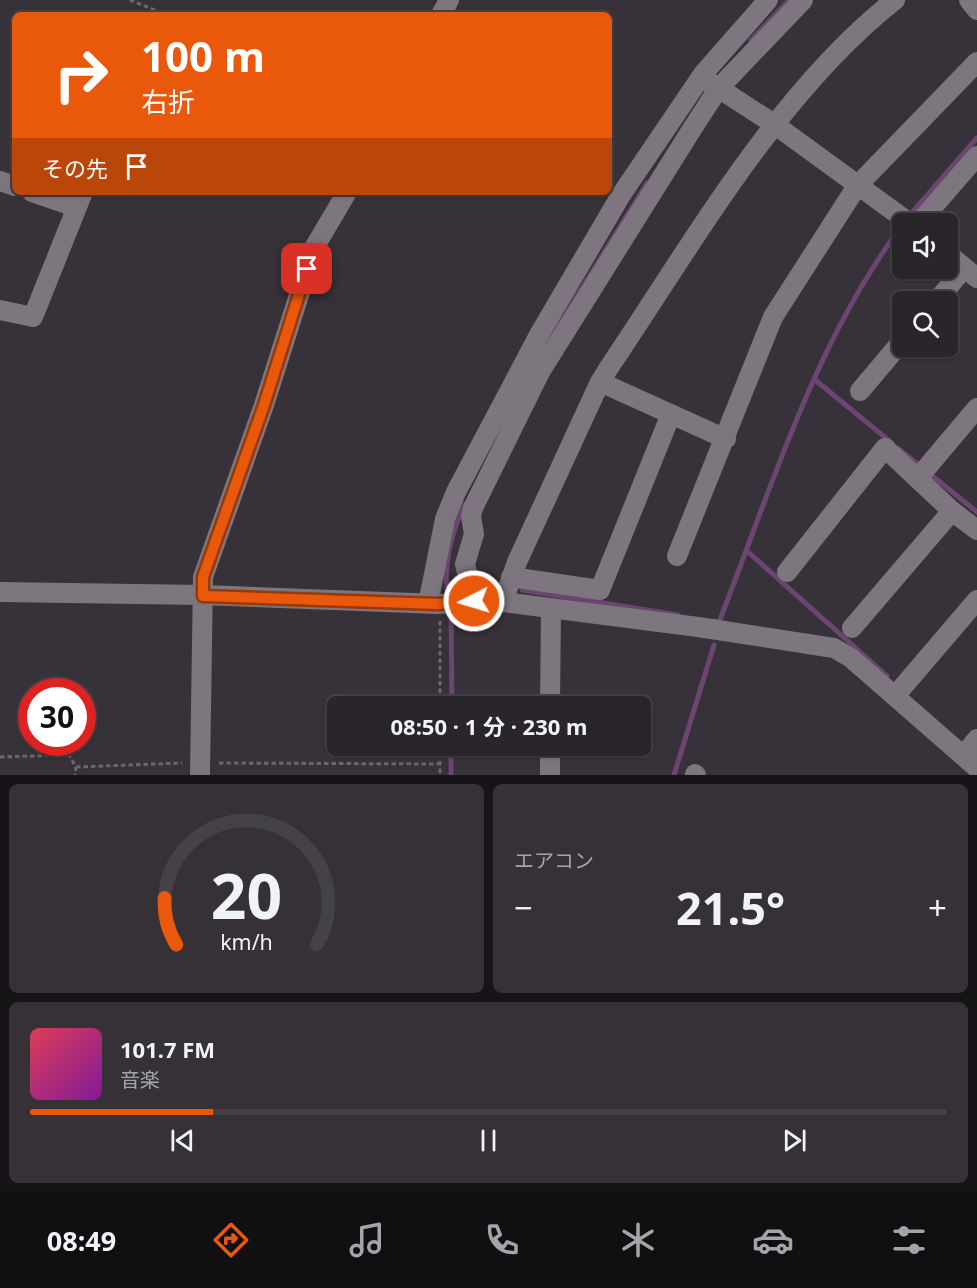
<!DOCTYPE html>
<html lang="ja">
<head>
<meta charset="utf-8">
<style>
  body { margin:0; font-family:"Noto Sans","Noto Sans JP",sans-serif; background:#353137; color:#f1f3f6; height:100vh; display:flex; flex-direction:column; font-size:22px; white-space:nowrap }
  * { box-sizing:border-box; margin:0 }
  p { font-size:20px; color:#a5a5a9 }
  .icon { flex:none; width:33px; height:33px; fill:none; stroke:currentColor; stroke-width:2; stroke-linecap:round; stroke-linejoin:round }
  .map { position:relative; height:775px; overflow:hidden }
  .panel { display:flex; flex-direction:column; gap:9px; padding:9px; background:#171418; flex:1 }
  .panel>* { flex:none }
  .banner { position:absolute; left:12px; top:12px; width:600px; height:183px; border-radius:9px; box-shadow:0 2px 4px #0004,0 0 0 2px #454247; background:#ea580c; color:#fff; overflow:hidden }
  .tools { position:absolute; left:892px; top:213px; display:grid; gap:12px }
  .tools a { display:grid; place-items:center; width:66px; height:66px; border-radius:9px; background:#29252b; box-shadow:0 2px 4px #0004,0 0 0 2px #454247; font-size:30px }
  .speed { position:absolute; left:18px; top:678px; display:flex; gap:12px; font-size:30px; font-weight:700; text-align:center }
  .speed>* { display:grid; place-content:center; width:78px; height:78px; border-radius:50%; background:#29252b; box-shadow:0 2px 4px #0004,0 0 0 2px #454247; line-height:1 }
  .speed .limit { border:9px solid #d22; background:#fff; color:#111 }
  .pin { position:absolute; display:grid; place-items:center; width:51px; height:51px; color:#fff; margin:-26px; border-radius:12px; box-shadow:0 3px 9px #0006 }
  .me { position:absolute; width:66px; margin:-33px; rotate:265deg; stroke-linejoin:round; filter:drop-shadow(0 0 4px #0008) }
  .turn { display:flex; align-items:center; gap:21px; height:126px; padding:0 30px; font-size:27px }
  .turn .icon { width:78px; height:78px; stroke-width:2.5 }
  .turn b { display:block; font-size:42px; line-height:51px }
  .then { display:flex; align-items:center; height:57px; padding:0 30px; background:#0003; gap:12px; font-size:22px }
  .big { font-size:45px; font-weight:700; line-height:1.1 }
  .panel .tile { flex:1; display:flex; flex-direction:column; justify-content:center; gap:9px; min-width:0; padding:0 21px; border-radius:9px; background:#353137 }
  .panel .dial { align-items:center; gap:0 }
  .dial svg { height:156px; overflow:visible; fill:none; stroke:#454247; stroke-width:7; stroke-linecap:round; text-anchor:middle }
  .dial text { fill:#f1f3f6; stroke:none }
  .song { display:flex; align-items:center; gap:18px }
  .cover { width:72px; height:72px; border-radius:9px; background:linear-gradient(135deg,hsl(350 70% 55%),hsl(290 70% 35%)) }
  .played { height:6px; border-radius:3px; background:linear-gradient(90deg,#ea580c 20%,#454247 20%) }
  .keys { display:flex; justify-content:space-around; direction:ltr }
  .heat { display:flex; justify-content:space-between; align-items:center; font-size:33px; direction:ltr }
  .panel .tiles { flex:1; display:grid; gap:9px; grid-template-columns:1fr 1fr }
  .tile:last-child { grid-column:span 2 }
  .trip { position:absolute; left:327px; top:696px; width:324px; height:60px; border-radius:9px; background:#29252b; box-shadow:0 2px 4px #0004,0 0 0 2px #454247; font-weight:700; line-height:60px; text-align:center }
  .dock { display:flex; height:96px; justify-content:space-around; align-items:center; background:#100f11; color:#a5a5a9 }
  .dock .icon { width:42px; height:42px }
  .dock .selected { color:#ea580c }
  .dock b { font-size:27px; color:#f1f3f6 }
  .map>svg:first-child { display:block }
  .lines { fill:none; stroke-linecap:round; stroke-linejoin:round }
  .stream { stroke:#6b4670; stroke-width:5 }
  .path { stroke:#6b656c; stroke-width:3; stroke-dasharray:4.5 3; stroke-linecap:butt }
  .minor { stroke:#7d767e; stroke-width:20 }
  .route-casing { stroke:#983908; stroke-width:15 }
  .route { stroke:#ea580c; stroke-width:10 }
</style>
</head>
<body>
<div class="map">
<svg width="977" height="775" viewBox="0 0 977 775">
  <rect width="100%" height="100%" fill="#373139"/>
  <g class="lines">
    <path class="stream" d="M751,40L789,0
      M909,216L977,138
      M549,341L647,183
      M814,379L892,443
      M899,449L977,512
      M747,551L887,676
      M522,590L678,615
      M449,599C441,570 452,531 465,504
      M451,608L452,706
      M714,621L719,622C772,487 815,341 903,224
      M451,775V746
      M674,775L714,645"/>
    <path class="path" d="M130,0L167,15
      M440,621V706
      M440,746V775
      M0,757L69,755L76,767L75,775
      M219,763L440,764
      M76,767L182,763"/>
    <path class="minor" d="M969,0L977,10
      M441,15L449,0
      M709,82L774,124L911,224
      M0,181L15,186
      M32,192L76,207
      M918,224L977,156
      M948,254L977,278
      M936,302L964,268
      M0,310L33,317L83,192
      M600,382L726,439
      M860,391L903,340
      M918,478L977,408
      M677,556L773,317L857,186L977,62
      M787,572L885,448L952,511L977,530
      M511,577L600,590L671,414
      M0,592L203,595L438,604L503,602L698,627L834,648L851,658L977,768
      M474,601L465,564L474,534L471,516L473,508L540,372L692,129L718,89L803,0
      M503,602L517,562L600,382L610,366C693,243 778,92 895,0
      M428,604L445,519L456,492L540,333L621,195L703,74L768,0
      M852,628L952,511
      M895,696L977,600
      M550,706L551,608
      M963,756L977,739
      M695,774L696,775
      M200,775L203,577L264,405L314,248L347,192
      M550,775V746"/>
  </g>
  <g class="lines">
    <g class="route-casing">
      <path id="route" d="M307,269L264,405L203,577V596L438,604L474,601"/>
    </g>
    <use href="#route" class="route"/>
  </g>
</svg>
<div class="tools">
<a><svg class="icon" aria-label="sound" viewBox="0 0 24 24"><path d="M4 9h4l5-4v14l-5-4H4zM17 9q2 3 0 6"/></svg></a>
<a><svg class="icon" aria-label="search" viewBox="0 0 24 24"><circle cx="10" cy="10" r="6"/><path d="M15 15l6 6"/></svg></a>
</div>
<div class="speed"><div class="limit">30</div></div>
<div class="pin" style="left:307px;top:269px;background:#d93025"><svg class="icon" aria-label="arrive" viewBox="0 0 24 24"><path d="M6 21V4h12l-3 4 3 4H6"/></svg></div>
<svg class="me" style="left:474px;top:601px" viewBox="-20 -20 40 40"><circle r="17" fill="#ea580c" stroke="#fff" stroke-width="3"/><path d="M0-11L8 9 0 5-8 9z" fill="#fff"/></svg>
<div class="trip">08:50 · 1 分 · 230 m</div>
<div class="banner">
<div class="turn"><svg class="icon" aria-label="right" viewBox="0 0 24 24"><path d="M7 20v-9h11M14 6l5 5-5 5"/></svg><div><b>100 m</b>右折</div></div>
<div class="then">その先<svg class="icon" aria-label="arrive" viewBox="0 0 24 24"><path d="M6 21V4h12l-3 4 3 4H6"/></svg></div>
</div>
</div>
<section class="panel">
<div class="tiles">
<div class="tile dial"><svg viewBox="0 0 100 80">
<path d="M14 69A42 42 0 1 1 86 69"/>
<path d="M14 69A42 42 0 0 1 8 45" stroke="#ea580c"/>
<text x="50" y="56" font-size="32" font-weight="700">20</text>
<text x="50" y="72" font-size="11">km/h</text>
</svg></div>
<div class="tile"><p>エアコン</p>
<div class="heat"><a>−</a><b class="big">21.5°</b><a>+</a></div>
</div>
<div class="tile">
<div class="song"><i class="cover"></i><div><b>101.7 FM</b><p>音楽</p></div></div>
<div class="played"></div>
<div class="keys"><svg class="icon" aria-label="previous" viewBox="0 0 24 24"><path d="M18 5L8 12l10 7zM5 5v14"/></svg><svg class="icon" aria-label="pause" viewBox="0 0 24 24"><path d="M8 5v14M16 5v14"/></svg><svg class="icon" aria-label="next" viewBox="0 0 24 24"><path d="M6 5l10 7-10 7zM19 5v14"/></svg></div>
</div>
</div>
</section>
<nav class="dock">
<b>08:49</b>
<svg class="icon selected" aria-label="directions" viewBox="0 0 24 24"><path d="M12 3l9 9-9 9-9-9zM9 14v-3h6M13 9l2 2-2 2"/></svg>
<svg class="icon" aria-label="music" viewBox="0 0 24 24"><path d="M9 18V5l10-2v13"/><circle cx="6" cy="18" r="3"/><circle cx="16" cy="16" r="3"/></svg>
<svg class="icon" aria-label="phone" viewBox="0 0 24 24"><path d="M5 4h4l2 5-3 2q2 4 5 5l2-3 5 2v4C11 20 4 13 5 4z"/></svg>
<svg class="icon" aria-label="climate" viewBox="0 0 24 24"><path d="M12 3v18M4 7l16 10M4 17L20 7"/></svg>
<svg class="icon" aria-label="car" viewBox="0 0 24 24"><path d="M5 17H2v-5l4-1 3-4h7l3 4 3 1v5h-3M9 17h6M6 11h13"/><circle cx="7" cy="17" r="2"/><circle cx="17" cy="17" r="2"/></svg>
<svg class="icon" aria-label="filters" viewBox="0 0 24 24"><path d="M4 7h16M4 17h16"/><circle cx="9" cy="7" r="2"/><circle cx="15" cy="17" r="2"/></svg>
</nav>
</body>
</html>
